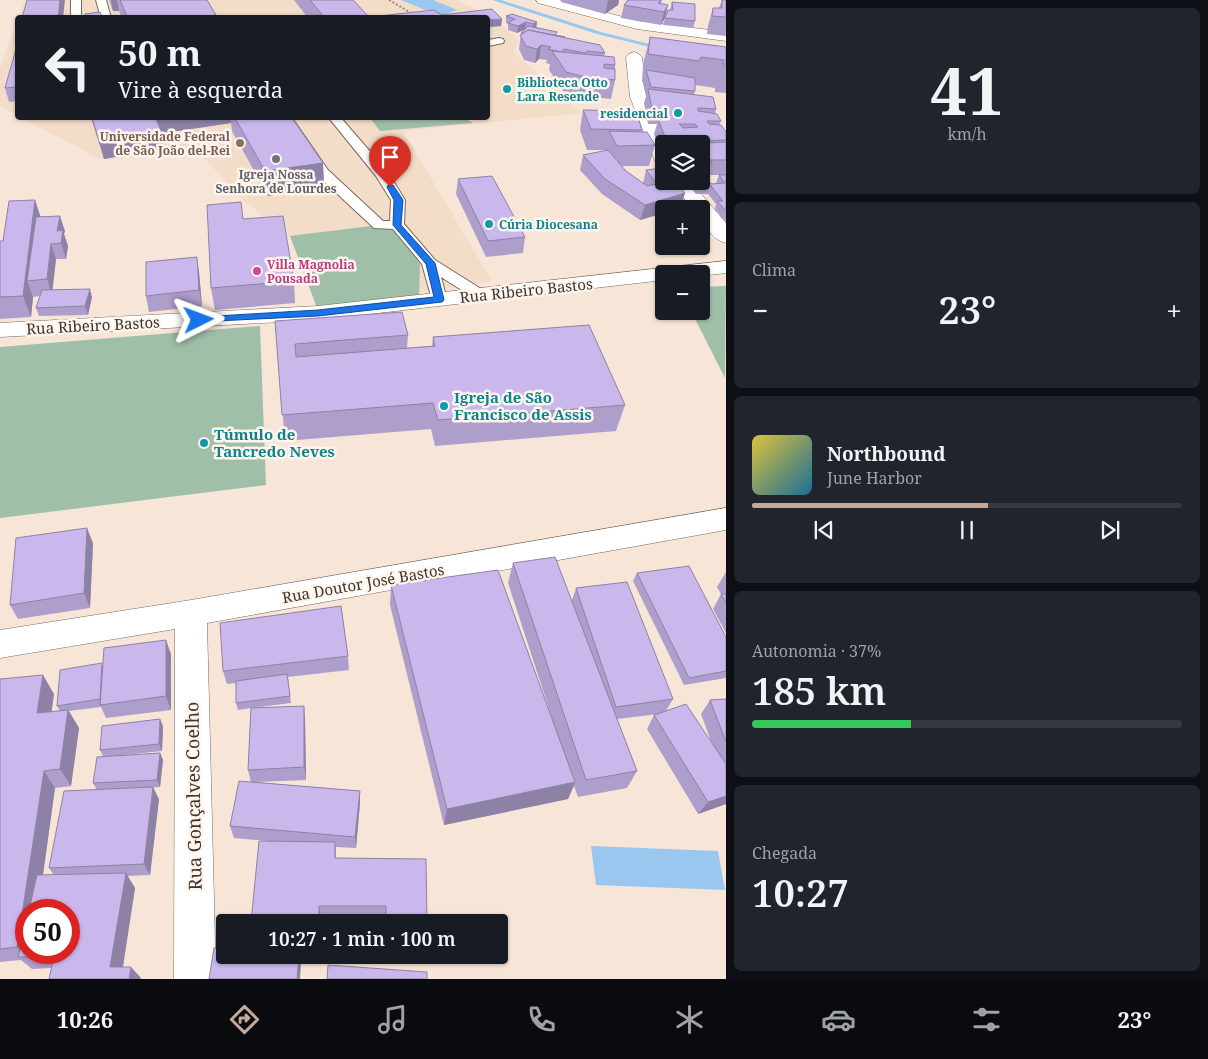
<!DOCTYPE html>
<html lang="pt">
<head>
<meta charset="utf-8">
<style>
  body { margin:0; font-family:"Noto Serif",serif; background:#20242c; color:#f1f3f6; height:100vh; display:flex; flex-direction:column; font-size:19px; white-space:nowrap }
  * { box-sizing:border-box; margin:0 }
  p { font-size:16px; color:#9ea1a6 }
  .icon { flex:none; width:28px; height:28px; fill:none; stroke:currentColor; stroke-width:2; stroke-linecap:round; stroke-linejoin:round }
  .map { position:relative; flex:1; overflow:hidden }
  .side { display:flex; flex-direction:column; gap:8px; padding:8px; background:#0d0f14; width:482px }
  .side>* { flex:none }
  .banner { position:absolute; left:15px; top:15px; width:475px; height:105px; border-radius:5px; box-shadow:0 1px 4px #0004; background:#171b24; color:#f1f3f6; overflow:hidden }
  .controls { position:absolute; left:655px; top:135px; display:grid; gap:10px }
  .controls a { display:grid; place-items:center; width:55px; height:55px; border-radius:5px; background:#171b24; box-shadow:0 1px 4px #0004; font-size:25px }
  .speed { position:absolute; left:15px; top:899px; display:flex; gap:10px; font-size:25px; font-weight:700; text-align:center }
  .speed>* { display:grid; place-content:center; width:65px; height:65px; border-radius:50%; background:#171b24; box-shadow:0 1px 4px #0004; line-height:1 }
  .speed .limit { border:8px solid #d22; background:#fff; color:#111 }
  .pin { position:absolute; display:grid; place-items:center; width:42px; height:42px; color:#fff; margin:-51px -21px; border-radius:50% 50% 50% 0; rotate:-45deg; box-shadow:0 0 5px #0007 }
  .pin .icon { rotate:45deg }
  .me { position:absolute; width:55px; margin:-28px; rotate:87deg; stroke-linejoin:round; filter:drop-shadow(0 0 4px #0008) }
  .turn { display:flex; align-items:center; gap:18px; height:105px; padding:0 20px; font-size:22px }
  .turn .icon { width:65px; height:65px; stroke-width:2.5 }
  .turn b { display:block; font-size:35px; line-height:42px }
  .big { font-size:38px; font-weight:600; line-height:1.1 }
  .side .tile { flex:1; display:flex; flex-direction:column; justify-content:center; gap:8px; min-width:0; padding:0 18px; border-radius:8px; background:#20242c }
  .side .dial { align-items:center; gap:0 }
  .dial b { font-size:65px; line-height:1 }
  .song { display:flex; align-items:center; gap:15px }
  .cover { width:60px; height:60px; border-radius:8px; background:linear-gradient(135deg,hsl(50 70% 55%),hsl(200 70% 35%)) }
  .played { height:5px; border-radius:2px; background:linear-gradient(90deg,#c7a898 55%,#363941 55%) }
  .keys { display:flex; justify-content:space-around; direction:ltr }
  .heat { display:flex; justify-content:space-between; align-items:center; font-size:28px; direction:ltr }
  .charge { height:8px; border-radius:4px; background:linear-gradient(90deg,#34c759 37%,#363941 0) }
  .trip { position:absolute; left:216px; top:914px; width:292px; height:50px; border-radius:5px; background:#171b24; box-shadow:0 1px 4px #0004; font-weight:600; line-height:50px; text-align:center }
  .tabs { display:flex; height:80px; justify-content:space-around; align-items:center; background:#090b0e; color:#9ea1a6 }
  .tabs .icon { width:35px; height:35px }
  .tabs .on { color:#c7a898 }
  .tabs b { font-size:22px; color:#f1f3f6 }
  main { display:flex; flex:1; min-height:0 }
  .map>svg:first-child { display:block }
  .built { fill:#f3dcc8 }
  .green { fill:#a0bfa9 }
  .water { fill:#99c7ef }
  .lines { fill:none; stroke-linecap:round; stroke-linejoin:round }
  .stream { fill:#99c7ef; fill-rule:evenodd }
  .service-casing { stroke:#78695d; stroke-width:2 }
  .minor-casing { stroke:#78695d; stroke-width:1 }
  .secondary-casing { stroke:#78695d; stroke-width:1 }
  .path { stroke:#968a81; stroke-width:2; stroke-dasharray:2 2; stroke-linecap:butt }
  .service { fill:#fff; fill-rule:evenodd }
  .minor { fill:#fff; fill-rule:evenodd }
  .secondary { fill:#fff; fill-rule:evenodd }
  .wall { fill:#ae9ecb }
  .shaded-wall { fill:#8d81a5 }
  .building { fill:#cab8ec; stroke:#8d81a5; fill-rule:evenodd }
  .route { fill:#1a73e8; stroke:#114b97 }
  .culture-dot { fill:#0f9aa8; stroke:#fff5ec; stroke-width:2 }
  .education-dot { fill:#8d6e63; stroke:#fff5ec; stroke-width:2 }
  .worship-dot { fill:#6b7280; stroke:#fff5ec; stroke-width:2 }
  .hotel-dot { fill:#d1479c; stroke:#fff5ec; stroke-width:2 }
  .labels { text-anchor:middle; dominant-baseline:central; stroke-width:5; stroke-linejoin:round; paint-order:stroke }
  .far-culture-label { font-size:12px; font-weight:bold; fill:#0d838f; stroke:#fff5ec; text-anchor:start }
  .far-education-label { font-size:12px; font-weight:bold; fill:#785e54; stroke:#fff5ec; text-anchor:end }
  .far-worship-label { font-size:12px; font-weight:bold; fill:#5b616d; stroke:#fff5ec }
  .far-hotel-label { font-size:12px; font-weight:bold; fill:#b23c85; stroke:#fff5ec; text-anchor:start }
  .street-label { font-size:15px; fill:#3b342f; stroke:#fff5ec }
  .culture-label { font-size:15px; font-weight:bold; fill:#0d838f; stroke:#fff5ec; text-anchor:start }
  .near-street-label { font-size:18px; fill:#3b342f; stroke:#fff5ec }
</style>
</head>
<body>
<main>
<div class="map">
<svg width="726" height="979" viewBox="0 0 726 979">
  <rect width="100%" height="100%" fill="#f7e6d8"/>
  <path class="built" d="M25,0H455L491,15L520,42L513,51L581,113L403,131L492,281L317,308L290,236L245,202L201,155L100,159L22,118H488V18H18Z
    M17,20V115L0,106V69Z"/>
  <path class="green" d="M370,118H465L473,123L380,131Z
    M379,225L398,231L420,264L419,298L317,308L290,236Z
    M725,286H726L725,378L691,311H701V287Z
    M260,326L266,485L0,518V347Z"/>
  <path class="water" d="M401,0H433L457,10L440,16Z
    M591,846L718,851L725,890L596,885Z"/>
  <g class="lines">
    <path class="stream" d="M492,0H501L601,32L665,48L662,50L597,34Z"/>
    <g class="service-casing">
      <path id="service" d="M71,0H81V18H71Z
        M96,0H106L111,18H101Z
        M499,38L503,39L504,41L503,43L488,46V40Z
        M280,118H292L328,170L383,221H390L391,200L376,176L329,118H341L387,171L405,200L404,224L435,260L486,292L488,295L486,298H474L441,277L447,300L445,303H433L422,264L393,229L374,228L318,176Z"/>
    </g>
    <g class="minor-casing">
      <path id="minor" d="M536,0H559L638,21L726,32V41L637,29L538,3Z
        M634,52L639,54L642,57L647,97L665,144L664,166L658,165L655,161L630,97L626,57L629,54Z
        M671,181H690L726,223V243C712,240 701,222 701,209H692Z
        M726,508V530L207,623L216,979H174L175,629L0,658V630L191,600Z"/>
    </g>
    <g class="secondary-casing">
      <path id="secondary" d="M726,261V273L701,276V274H664V280L318,320L0,337V323L318,306Z"/>
    </g>
    <path class="path" d="M389,0L420,18"/>
    <use href="#service" class="service"/>
    <use href="#minor" class="minor"/>
    <use href="#secondary" class="secondary"/>
  </g>
  <path class="wall" d="M109,0H207L216,15V18H122L119,11H113Z
    M294,0H353L369,17L434,10L442,15L492,9L502,19L501,26L488,27V18H308Z
    M561,0H619L618,5L605,14L561,2Z
    M628,0H662L661,4L665,16L670,10L672,2L695,21L693,28L663,25L665,18L661,25L621,18L624,5Z
    M722,0H726V36L707,34L708,26L713,8H719Z
    M506,16L537,22L536,27L557,32L556,35L605,53L604,56L615,65V80L611,99L577,95L563,91L549,70L550,64L546,63L547,60L539,59L535,63L524,60L519,49L521,33L524,30L517,33L508,30V24L506,23Z
    M650,37L726,47V93L715,92V88L695,85V91L694,94L716,109L715,113L721,121L719,125L726,132V175H708L707,178L711,184L716,183L719,175H726V223L715,209L716,204L708,194H696L688,185L689,181H701V144H664V157H663L654,134L657,124H648L644,103L646,96L643,84V82H642L643,64Z
    M18,42V101L9,102L5,88Z
    M583,110L642,130L641,132L655,145L649,166H621L626,171L643,183L646,170L685,193L680,208L664,209V213L640,220L602,194L580,170L583,155L605,151V150H587L580,130Z
    M91,118H292L323,163L324,187L268,196L232,131L231,123L162,133L165,148L104,159Z
    M458,179L525,237L523,253L486,257L456,194Z
    M35,200L40,217L65,231L64,234L68,246L66,259H56L52,290L92,297L88,315L39,316L36,308L40,296L33,297L31,317L0,319V241H3Z
    M243,219L294,281L295,303L215,310L211,288Z
    M199,272L202,306L149,312L146,296Z
    M275,321L408,335L407,348L432,346L433,337L625,405L616,431L435,446L431,429L285,441Z
    M93,543L90,608L18,619L10,605Z
    M513,563L572,600L576,588L673,699L666,711L712,744L701,714L710,700L726,699V804L698,814L647,729L654,715L659,714L617,719L637,771L627,788L578,797L574,786L568,799L444,825L390,605L391,585L552,718L508,583Z
    M726,572V633L713,609L721,594L717,587Z
    M637,573L726,637V678L684,685L633,581Z
    M171,654V710L106,718L101,707L69,711L79,728L71,786L55,788L43,875H54L49,868L159,799L150,875L127,876L135,888L123,967L141,978L140,979H49L52,968L32,969L21,960L0,962V679L54,694L51,712L60,711L57,706L103,665Z
    M348,656L349,670L288,677L291,703L252,708L305,719L306,780L255,782L360,791V803L356,848L336,847V858L427,922H386V916H321L269,841L234,838L230,826L251,782L248,770L251,708L238,710L236,703V683L227,684L223,671Z
    M163,726L162,751L115,756L160,753L163,760L160,787L97,790L93,783L103,756L100,750Z"/>
  <path class="shaded-wall" d="M60,0H65L63,18H58Z
    M111,0H117L119,11H113Z
    M609,0H619L618,5L605,14L608,1Z
    M668,5L665,18L661,25L664,12Z
    M216,15V18H194Z
    M502,19L501,26L488,27V20Z
    M526,22L525,29L517,33L518,26Z
    M537,22L536,29L532,31L533,24Z
    M541,45L539,59L535,63L537,49Z
    M168,118H231V123L158,134L156,119Z
    M162,133L165,148L104,159L100,144Z
    M323,163L324,187L268,196L265,171Z
    M685,193L680,208L678,209H664V213L640,220L645,205Z
    M35,200L42,221L27,281L33,297L31,317L23,296Z
    M60,216L65,231L64,234L68,246L66,259L57,231Z
    M51,244L56,259L52,295L47,279Z
    M197,257L199,272L202,306L199,290Z
    M90,289L92,297L88,315L85,306Z
    M87,528L93,543L90,608L84,593Z
    M166,640L171,654V710L166,696Z
    M43,675L54,694L49,731L37,713Z
    M304,706L305,719L306,780L304,767Z
    M68,710L79,728L71,786L60,769Z
    M160,719L163,726L162,751L159,744Z
    M160,753L163,760L160,787L157,780Z
    M44,771L55,788L38,910H26V952L29,957L17,947Z
    M575,782L568,799L444,825L447,809Z
    M153,787L159,799L150,875L144,864Z
    M360,791V803L356,848L355,837Z
    M726,796V804L698,814L708,802Z
    M126,873L135,888L121,978L110,967Z
    M319,906L321,916L320,922H319Z
    M299,955L301,962L300,979H297Z
    M131,967L141,978L140,979H129Z"/>
  <path class="building" d="M27,0H60L58,18H22Z
    M120,0H207L216,15L194,18H128Z
    M310,0H353L369,17L434,10L442,15V18H318L324,17Z
    M628,0H661L658,3L668,5L664,12L624,5Z
    M722,0H726V17L712,16L713,8H722Z
    M672,2L695,4V21L665,18L668,10H673Z
    M492,9L502,19L488,20V18H442V15Z
    M100,12L103,18H86L85,14Z
    M512,14L537,22L533,24L526,22L518,26L508,23L515,19L506,16Z
    M528,26L557,32L555,35L565,37L528,30L523,33H521Z
    M528,30L600,45L605,53L587,51L585,53L564,49L562,52L548,49L551,47L541,45L537,49L526,46L520,35Z
    M650,37L726,47V64H723L724,60L701,57L699,61L648,54Z
    M18,42V87L5,88Z
    M552,51L614,57L615,65L604,64V68L615,69V80L581,76L566,72Z
    M646,70L695,78V91L651,87Z
    M648,89L713,97L716,109L698,108V111L717,114L721,121H707L709,124L721,125L726,132V140L667,142L658,119L669,118L664,109H652ZM679,124H695L698,127L683,128Z
    M583,110L636,111L642,130L591,129Z
    M92,118H168L156,119L162,133L100,144Z
    M235,118H292L323,163L265,171Z
    M609,131L647,132L655,145L617,146Z
    M726,142V160H710L712,164H701V144H690Z
    M608,150L626,171L647,186L657,184L646,170L662,168L664,170V181H674L685,193L645,205L605,179L583,155Z
    M719,175H726V211L717,201H723L711,186H698L695,181H701V176H705L711,184L725,183Z
    M492,176L525,237L488,241L458,179Z
    M35,200L23,296L0,297V241H3L9,201Z
    M241,202L243,219L283,216L294,281L211,288L207,205Z
    M60,216L57,231L63,230L61,243L51,244L47,279L27,281L36,217Z
    M197,257L199,290L146,296V262Z
    M90,289L85,306L36,308L42,290Z
    M402,312L408,335L295,344L296,357L435,346L433,337L589,325L625,405L438,420L433,403L282,415L275,321Z
    M87,528L84,593L10,605L16,538Z
    M555,557L637,771L586,780L513,563Z
    M689,566L726,637V671L689,678L637,573Z
    M498,570L575,782L447,809L391,585Z
    M627,582L673,699L616,707L576,588Z
    M721,594H726V603Z
    M341,606L348,656L223,671L220,623Z
    M166,640V696L100,705L104,648Z
    M102,663L100,699L57,706L60,670Z
    M287,674L290,696L236,703V681Z
    M43,675L37,713L68,710L60,769L44,771L17,947L0,949V679Z
    M726,699V742L710,700Z
    M686,704L726,764V796L708,802L654,715Z
    M304,706V767L248,770L251,708Z
    M160,719L159,744L100,750L102,726Z
    M160,753L157,780L93,783L97,757Z
    M239,781L360,791L355,837L230,826Z
    M153,787L144,864L49,868L64,791Z
    M259,841L335,842V858L426,859L427,922H386V906H319V922H251Z
    M126,873L110,967H131L129,979H49L54,956L18,957L26,922V952H69V910H29L37,875Z
    M214,948H225V955H299L297,979H209Z
    M328,965L427,972V979H327Z"/>
  <path class="route" d="M388,185H393L403,200L401,225L435,263L444,300L442,302L318,316L196,322L194,320L199,317L318,310L434,297L426,264L393,225L394,200L387,187Z"/>
  <g class="culture-dot">
    <circle cx="507" cy="89" r="5"/>
    <circle cx="678" cy="113" r="5"/>
    <circle cx="489" cy="224" r="5"/>
    <circle cx="444" cy="406" r="5"/>
    <circle cx="204" cy="443" r="5"/>
  </g>
  <circle class="education-dot" cx="240" cy="143" r="5"/>
  <circle class="worship-dot" cx="276" cy="159" r="5"/>
  <circle class="hotel-dot" cx="257" cy="271" r="5"/>
  <g class="labels">
    <g class="far-culture-label">
      <text x="517" y="82">Biblioteca Otto<tspan x="517" dy="14">Lara Resende</tspan></text>
      <text x="668" y="113" text-anchor="end">residencial</text>
      <text x="499" y="224">Cúria Diocesana</text>
    </g>
    <g class="far-education-label">
      <text x="230" y="136">Universidade Federal<tspan x="230" dy="14">de São João del-Rei</tspan></text>
    </g>
    <g class="far-worship-label">
      <text x="276" y="174">Igreja Nossa<tspan x="276" dy="14">Senhora de Lourdes</tspan></text>
    </g>
    <g class="far-hotel-label">
      <text x="267" y="264">Villa Magnolia<tspan x="267" dy="14">Pousada</tspan></text>
    </g>
    <g class="street-label">
      <text transform="translate(526 290) rotate(-6)">Rua Ribeiro Bastos</text>
      <text transform="translate(93 325) rotate(-3)">Rua Ribeiro Bastos</text>
      <text transform="translate(363 583) rotate(-10)">Rua Doutor José Bastos</text>
    </g>
    <g class="culture-label">
      <text x="454" y="397">Igreja de São<tspan x="454" dy="17">Francisco de Assis</tspan></text>
      <text x="214" y="434">Túmulo de<tspan x="214" dy="17">Tancredo Neves</tspan></text>
    </g>
    <g class="near-street-label">
      <text transform="translate(193 796) rotate(-91)">Rua Gonçalves Coelho</text>
    </g>
  </g>
</svg>
<div class="controls">
<a><svg class="icon" aria-label="layers" viewBox="0 0 24 24"><path d="M12 4l9 5-9 5-9-5zM3 14l9 5 9-5"/></svg></a>
<a>+</a>
<a>−</a>
</div>
<div class="speed"><div class="limit">50</div></div>
<div class="pin" style="left:390px;top:187px;background:#d93025"><svg class="icon" aria-label="arrive" viewBox="0 0 24 24"><path d="M6 21V4h12l-3 4 3 4H6"/></svg></div>
<svg class="me" style="left:199px;top:320px" viewBox="-20 -20 40 40"><path d="M0-17L14 15 0 8-14 15z" fill="#1a73e8" stroke="#fff" stroke-width="4"/></svg>
<div class="trip">10:27 · 1 min · 100 m</div>
<div class="banner">
<div class="turn"><svg class="icon" aria-label="left" viewBox="0 0 24 24"><path d="M17 20v-9H6M10 6l-5 5 5 5"/></svg><div><b>50 m</b>Vire à esquerda</div></div>
</div>
</div>
<section class="side">
<div class="tile dial"><b>41</b><p>km/h</p></div>
<div class="tile"><p>Clima</p>
<div class="heat"><a>−</a><b class="big">23°</b><a>+</a></div>
</div>
<div class="tile">
<div class="song"><i class="cover"></i><div><b>Northbound</b><p>June Harbor</p></div></div>
<div class="played"></div>
<div class="keys"><svg class="icon" aria-label="previous" viewBox="0 0 24 24"><path d="M18 5L8 12l10 7zM5 5v14"/></svg><svg class="icon" aria-label="pause" viewBox="0 0 24 24"><path d="M8 5v14M16 5v14"/></svg><svg class="icon" aria-label="next" viewBox="0 0 24 24"><path d="M6 5l10 7-10 7zM19 5v14"/></svg></div>
</div>
<div class="tile"><p>Autonomia · 37%</p><b class="big">185 km</b><div class="charge"></div></div>
<div class="tile"><p>Chegada</p><b class="big">10:27</b></div>
</section>
</main>
<nav class="tabs">
<b>10:26</b>
<svg class="icon on" aria-label="directions" viewBox="0 0 24 24"><path d="M12 3l9 9-9 9-9-9zM9 14v-3h6M13 9l2 2-2 2"/></svg>
<svg class="icon" aria-label="music" viewBox="0 0 24 24"><path d="M9 18V5l10-2v13"/><circle cx="6" cy="18" r="3"/><circle cx="16" cy="16" r="3"/></svg>
<svg class="icon" aria-label="phone" viewBox="0 0 24 24"><path d="M5 4h4l2 5-3 2q2 4 5 5l2-3 5 2v4C11 20 4 13 5 4z"/></svg>
<svg class="icon" aria-label="climate" viewBox="0 0 24 24"><path d="M12 3v18M4 7l16 10M4 17L20 7"/></svg>
<svg class="icon" aria-label="car" viewBox="0 0 24 24"><path d="M5 17H2v-5l4-1 3-4h7l3 4 3 1v5h-3M9 17h6M6 11h13"/><circle cx="7" cy="17" r="2"/><circle cx="17" cy="17" r="2"/></svg>
<svg class="icon" aria-label="filters" viewBox="0 0 24 24"><path d="M4 7h16M4 17h16"/><circle cx="9" cy="7" r="2"/><circle cx="15" cy="17" r="2"/></svg>
<b>23°</b>
</nav>
</body>
</html>
